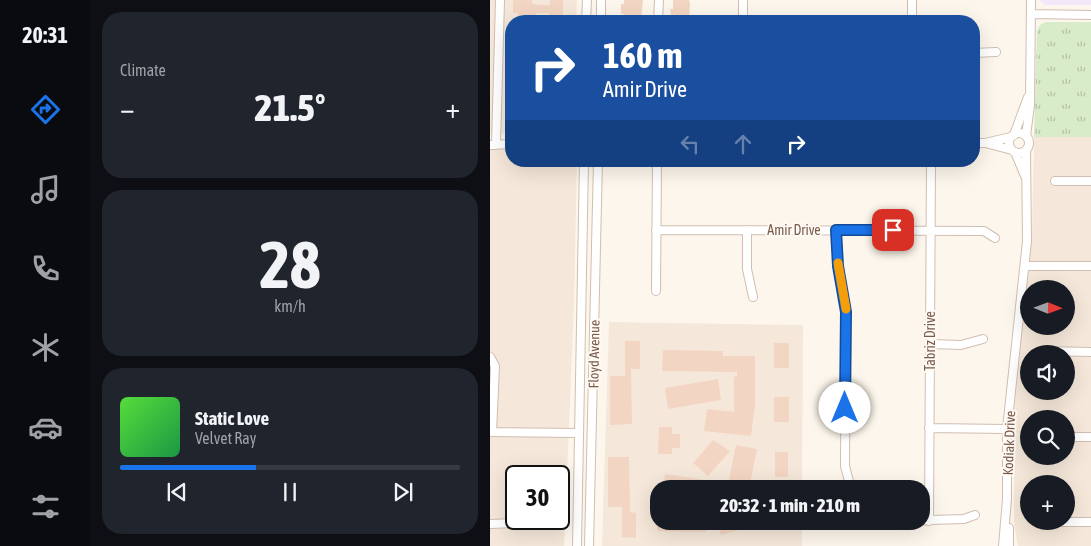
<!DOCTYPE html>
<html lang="en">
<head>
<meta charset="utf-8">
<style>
  body { margin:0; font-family:"Asap Condensed",sans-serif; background:#20242c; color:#f1f3f6; height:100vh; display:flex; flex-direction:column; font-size:19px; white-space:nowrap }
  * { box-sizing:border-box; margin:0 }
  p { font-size:16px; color:#9ea1a6 }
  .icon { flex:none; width:28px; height:28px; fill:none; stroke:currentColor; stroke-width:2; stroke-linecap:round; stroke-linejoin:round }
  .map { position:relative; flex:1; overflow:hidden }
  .panel { display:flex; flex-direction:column; gap:12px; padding:12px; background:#0d0f14; width:400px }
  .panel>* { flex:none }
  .guide { position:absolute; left:15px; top:15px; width:475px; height:152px; border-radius:20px; box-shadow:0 5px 20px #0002; background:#1a4fa0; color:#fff; overflow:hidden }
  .needle { width:32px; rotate:91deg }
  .tools { position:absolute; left:530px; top:280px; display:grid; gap:10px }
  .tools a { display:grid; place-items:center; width:55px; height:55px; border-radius:50%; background:#171b24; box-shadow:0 5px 20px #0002; font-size:25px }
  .speed { position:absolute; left:15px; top:465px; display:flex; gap:10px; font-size:25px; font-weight:700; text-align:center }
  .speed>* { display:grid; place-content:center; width:65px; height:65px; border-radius:50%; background:#171b24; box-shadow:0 5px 20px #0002; line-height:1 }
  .speed .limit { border:2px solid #111; border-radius:8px; background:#fff; color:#111 }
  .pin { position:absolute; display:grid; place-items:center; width:42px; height:42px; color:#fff; margin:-21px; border-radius:10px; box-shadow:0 2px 8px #0006 }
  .me { position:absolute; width:55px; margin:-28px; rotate:0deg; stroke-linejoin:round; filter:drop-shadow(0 0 4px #0008) }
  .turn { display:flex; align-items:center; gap:18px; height:105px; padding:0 15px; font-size:22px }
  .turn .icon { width:65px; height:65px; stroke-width:2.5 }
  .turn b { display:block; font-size:35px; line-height:42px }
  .lanes { display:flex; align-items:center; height:48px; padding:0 15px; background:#0003; justify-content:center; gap:25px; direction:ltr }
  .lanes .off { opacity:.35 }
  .big { font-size:38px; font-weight:800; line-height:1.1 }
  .panel .widget { flex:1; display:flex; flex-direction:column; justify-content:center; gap:8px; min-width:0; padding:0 18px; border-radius:20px; background:#20242c }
  .panel .dial { align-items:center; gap:0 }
  .dial b { font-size:65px; line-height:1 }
  .song { display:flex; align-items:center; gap:15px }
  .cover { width:60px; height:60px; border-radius:8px; background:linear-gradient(135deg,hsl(110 70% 55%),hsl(140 70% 35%)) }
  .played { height:5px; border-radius:2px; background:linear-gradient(90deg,#1a73e8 40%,#363941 40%) }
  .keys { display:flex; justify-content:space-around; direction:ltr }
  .heat { display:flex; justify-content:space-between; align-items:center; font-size:28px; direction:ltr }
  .trip { position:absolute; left:160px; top:480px; width:280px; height:50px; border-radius:20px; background:#171b24; box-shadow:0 5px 20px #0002; font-weight:800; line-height:50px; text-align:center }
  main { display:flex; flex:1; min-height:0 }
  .tabs { display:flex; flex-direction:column; width:90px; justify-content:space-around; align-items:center; background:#090b0e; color:#9ea1a6 }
  .tabs .icon { width:35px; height:35px }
  .tabs .on { color:#1a73e8 }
  .tabs b { font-size:22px; color:#f1f3f6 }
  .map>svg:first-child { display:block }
  .residential { fill:#f5e8da; fill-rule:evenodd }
  .education { fill:#f3e8fa }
  .park { fill:url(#park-tufts) }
  .building { fill:#f3d5c3 }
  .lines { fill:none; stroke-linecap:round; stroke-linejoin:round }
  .minor-casing { stroke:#d1beb0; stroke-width:10 }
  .minor { stroke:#fff; stroke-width:8 }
  .route-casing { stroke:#114b97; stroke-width:12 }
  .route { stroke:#1a73e8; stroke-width:9 }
  .slow { stroke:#f59e0b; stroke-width:9 }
  .labels { text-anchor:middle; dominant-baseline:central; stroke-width:4; stroke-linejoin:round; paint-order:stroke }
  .street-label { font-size:14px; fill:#7a5c4d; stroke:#fffaf3 }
</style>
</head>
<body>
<main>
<nav class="tabs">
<b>20:31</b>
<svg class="icon on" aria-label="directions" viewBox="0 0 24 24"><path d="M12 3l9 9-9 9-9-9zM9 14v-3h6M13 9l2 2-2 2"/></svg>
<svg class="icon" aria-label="music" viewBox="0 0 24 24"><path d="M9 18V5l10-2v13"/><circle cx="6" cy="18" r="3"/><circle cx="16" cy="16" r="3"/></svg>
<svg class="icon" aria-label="phone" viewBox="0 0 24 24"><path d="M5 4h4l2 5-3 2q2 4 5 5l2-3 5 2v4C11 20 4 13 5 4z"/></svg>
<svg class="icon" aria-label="climate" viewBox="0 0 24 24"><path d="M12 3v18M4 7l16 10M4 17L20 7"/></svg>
<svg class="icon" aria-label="car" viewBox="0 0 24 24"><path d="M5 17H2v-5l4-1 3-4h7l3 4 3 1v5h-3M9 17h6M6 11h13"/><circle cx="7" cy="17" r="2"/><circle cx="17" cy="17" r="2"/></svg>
<svg class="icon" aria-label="filters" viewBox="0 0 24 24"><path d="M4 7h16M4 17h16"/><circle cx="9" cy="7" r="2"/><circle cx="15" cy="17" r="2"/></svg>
</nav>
<section class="panel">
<div class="widget"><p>Climate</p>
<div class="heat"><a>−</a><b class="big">21.5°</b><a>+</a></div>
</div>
<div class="widget dial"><b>28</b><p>km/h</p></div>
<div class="widget">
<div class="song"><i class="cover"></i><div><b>Static Love</b><p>Velvet Ray</p></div></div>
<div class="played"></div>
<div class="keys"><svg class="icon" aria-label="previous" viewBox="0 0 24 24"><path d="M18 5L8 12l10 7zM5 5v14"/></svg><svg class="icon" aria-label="pause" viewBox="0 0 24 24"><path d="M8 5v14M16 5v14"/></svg><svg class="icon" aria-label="next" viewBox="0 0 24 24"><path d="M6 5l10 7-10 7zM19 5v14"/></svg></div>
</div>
</section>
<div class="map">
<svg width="601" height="546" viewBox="0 0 601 546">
  <defs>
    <pattern id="park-tufts" width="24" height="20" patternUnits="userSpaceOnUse" patternTransform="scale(1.25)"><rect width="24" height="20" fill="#d8ecc9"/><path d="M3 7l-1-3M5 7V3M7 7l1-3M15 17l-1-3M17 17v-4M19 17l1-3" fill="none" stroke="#b4c2a5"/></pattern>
  </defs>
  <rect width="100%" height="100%" fill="#fdf6ec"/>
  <path class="residential" d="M0,0H87L86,21H21V134H0Z
    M544,137H601V546H528L524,524V410L542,235ZM539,289H576V326H539ZM539,354H576V391H539ZM539,419H576V456H539ZM539,484H576V521H539Z
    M0,147H21V161H87L84,306L74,546H0ZM26,476H69V519H26Z
    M119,322L313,325L312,489H169V521H312V546H112Z"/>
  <path class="education" d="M549,0H601V5H555Z"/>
  <path class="park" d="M556,22H601V137H544L547,30L551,24Z"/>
  <path class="building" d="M23,0H42V3L47,5H60V0H73V16H80V21H59V13H46L45,21H28V13H23Z
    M134,0H153L151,21H134V14H131V4H134Z
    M183,0H199L200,3L199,21H182L180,9H183Z
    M135,341H150V369H141L142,424L120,425V376H135Z
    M284,343H299V368H284Z
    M173,350L233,351V356H265V405L261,436L214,431L217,409L244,412V377L247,376V372L172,371Z
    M228,379L231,400L178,409L175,388Z
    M284,397H299V422H284Z
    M169,427H182V434H190V448H182V454H168Z
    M223,440L240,451L218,476L203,463Z
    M246,445L267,449L259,489H237Z
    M285,452H298V477H285Z
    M118,457H139L140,512L146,513V538L132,537V507H118Z
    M175,474L228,482L227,489H173Z
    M167,521H216V532L167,531Z
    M226,521H272V523L231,535Z"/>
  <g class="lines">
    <g class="minor-casing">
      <path id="minor" d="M541,14L601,15
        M96,21L97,0
        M111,21V0
        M168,21L169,0
        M253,21V0
        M422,21V0
        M484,53L506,52
        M519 143a10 10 0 1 1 20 0a10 10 0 1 1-20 0Z
        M524,135L538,97
        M536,136L540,105L541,0
        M484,143H495L522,150
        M495,143L521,137
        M0,145L21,144
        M6,145L10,0
        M525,152L535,176
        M565,181H601
        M166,230L494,231L505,238
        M257,230V269L263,297
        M346,230L348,266L356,312L355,466L361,489
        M535,266H601
        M166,291L167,161
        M440,344L471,345L493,339
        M553,351L601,352
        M0,357L5,366L2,432
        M439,428L517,429
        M0,432L89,433
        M576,437H601
        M404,521L474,519L485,515
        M439,521L441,161
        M546,522H601
        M0,524L60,522
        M519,528V546
        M87,546L94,161
        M99,546L108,161
        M513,546L517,499V429L537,241L536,150"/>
    </g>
    <use href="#minor" class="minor"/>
  </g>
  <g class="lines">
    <g class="route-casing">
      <path id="route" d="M355,408L356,312L348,266L346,230H403"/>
    </g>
    <use href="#route" class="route"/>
    <path class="slow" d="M348,263L356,309"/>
  </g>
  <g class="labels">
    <g class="street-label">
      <text x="304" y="230">Amir Drive</text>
      <text transform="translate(440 341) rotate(-90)">Tabriz Drive</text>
      <text transform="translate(104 354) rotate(-89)">Floyd Avenue</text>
      <text transform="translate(519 443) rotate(-88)">Kodiak Drive</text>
    </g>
  </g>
</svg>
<div class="tools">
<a><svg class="needle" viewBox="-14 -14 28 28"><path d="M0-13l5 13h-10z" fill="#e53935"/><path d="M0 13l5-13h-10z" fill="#9ea1a6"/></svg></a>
<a><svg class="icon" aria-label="sound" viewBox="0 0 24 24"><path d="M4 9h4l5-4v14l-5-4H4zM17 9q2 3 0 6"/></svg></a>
<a><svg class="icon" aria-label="search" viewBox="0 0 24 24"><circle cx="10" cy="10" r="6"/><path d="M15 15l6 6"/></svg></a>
<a>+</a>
</div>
<div class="speed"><div class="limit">30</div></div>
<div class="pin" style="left:403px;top:230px;background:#d93025"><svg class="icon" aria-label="arrive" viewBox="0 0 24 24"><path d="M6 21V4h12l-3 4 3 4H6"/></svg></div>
<svg class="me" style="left:355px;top:408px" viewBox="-20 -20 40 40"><circle r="19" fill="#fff"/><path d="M0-13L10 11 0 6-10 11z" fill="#1a73e8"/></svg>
<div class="trip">20:32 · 1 min · 210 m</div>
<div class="guide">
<div class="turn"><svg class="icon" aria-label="right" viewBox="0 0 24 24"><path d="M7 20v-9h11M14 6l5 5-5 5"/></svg><div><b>160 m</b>Amir Drive</div></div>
<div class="lanes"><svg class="icon off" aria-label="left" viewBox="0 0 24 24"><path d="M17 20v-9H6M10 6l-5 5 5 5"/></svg><svg class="icon off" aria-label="ahead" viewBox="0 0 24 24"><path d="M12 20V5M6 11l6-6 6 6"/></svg><svg class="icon" aria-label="right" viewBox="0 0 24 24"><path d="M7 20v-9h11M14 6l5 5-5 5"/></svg></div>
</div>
</div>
</main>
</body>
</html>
